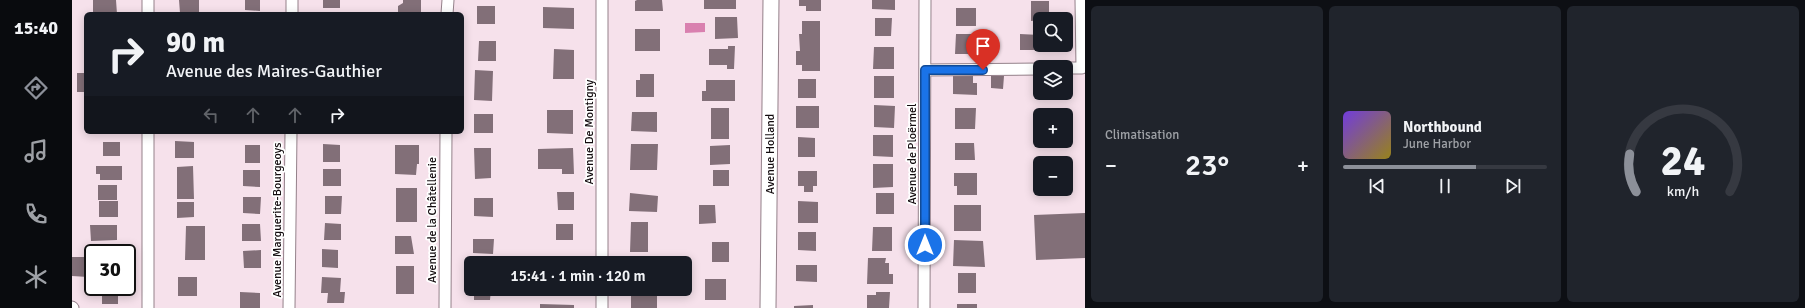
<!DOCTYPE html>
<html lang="fr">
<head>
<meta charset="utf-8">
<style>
  body { margin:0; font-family:Signika,sans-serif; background:#20242c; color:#f1f3f6; height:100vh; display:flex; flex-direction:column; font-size:15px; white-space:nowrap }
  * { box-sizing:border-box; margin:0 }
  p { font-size:13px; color:#9ea1a6 }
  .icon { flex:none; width:22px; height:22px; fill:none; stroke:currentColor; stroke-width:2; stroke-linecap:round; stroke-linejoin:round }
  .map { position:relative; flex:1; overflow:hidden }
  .side { display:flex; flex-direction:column; gap:6px; padding:6px; background:#0d0f14; width:720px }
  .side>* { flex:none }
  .guide { position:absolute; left:12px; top:12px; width:380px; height:122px; border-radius:6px; box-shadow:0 2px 10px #0003; background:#171b24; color:#f1f3f6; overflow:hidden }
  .tools { position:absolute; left:961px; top:12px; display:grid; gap:8px }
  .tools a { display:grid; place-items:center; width:40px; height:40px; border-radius:6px; background:#171b24; box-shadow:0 2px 10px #0003; font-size:20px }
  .speed { position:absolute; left:12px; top:244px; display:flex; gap:8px; font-size:20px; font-weight:700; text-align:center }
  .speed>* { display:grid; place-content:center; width:52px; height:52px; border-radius:50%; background:#171b24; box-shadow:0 2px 10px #0003; line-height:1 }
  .speed .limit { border:2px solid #111; border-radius:6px; background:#fff; color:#111 }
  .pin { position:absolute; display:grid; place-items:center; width:34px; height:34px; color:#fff; margin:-41px -17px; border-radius:50% 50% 50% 0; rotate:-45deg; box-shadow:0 0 4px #0007 }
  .pin .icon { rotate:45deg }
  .me { position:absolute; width:44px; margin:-22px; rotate:0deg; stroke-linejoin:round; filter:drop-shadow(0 0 3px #0008) }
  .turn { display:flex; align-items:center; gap:14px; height:84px; padding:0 16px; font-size:18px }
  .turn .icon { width:52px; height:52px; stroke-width:2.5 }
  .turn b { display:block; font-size:28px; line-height:34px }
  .lanes { display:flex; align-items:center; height:38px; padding:0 16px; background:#0003; justify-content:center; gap:20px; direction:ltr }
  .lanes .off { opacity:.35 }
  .big { font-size:30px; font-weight:600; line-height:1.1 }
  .side .widget { flex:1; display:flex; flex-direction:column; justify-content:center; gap:6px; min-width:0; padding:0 14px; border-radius:6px; background:#20242c }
  .side .dial { align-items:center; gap:0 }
  .dial svg { height:104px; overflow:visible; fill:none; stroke:#363941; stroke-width:7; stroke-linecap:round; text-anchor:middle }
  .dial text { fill:#f1f3f6; stroke:none }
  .song { display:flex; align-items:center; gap:12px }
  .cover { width:48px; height:48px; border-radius:6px; background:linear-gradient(135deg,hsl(260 70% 55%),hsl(50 70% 35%)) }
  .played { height:4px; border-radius:2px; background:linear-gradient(90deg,#8c9099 65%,#363941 65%) }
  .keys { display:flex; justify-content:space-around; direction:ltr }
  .heat { display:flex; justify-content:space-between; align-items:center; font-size:22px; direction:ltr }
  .side .tiles { flex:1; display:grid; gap:6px; grid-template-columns:repeat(3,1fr) }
  .trip { position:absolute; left:392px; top:256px; width:228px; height:40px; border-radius:6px; background:#171b24; box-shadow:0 2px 10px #0003; font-weight:600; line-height:40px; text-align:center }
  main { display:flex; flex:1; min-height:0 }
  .tab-bar { display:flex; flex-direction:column; width:72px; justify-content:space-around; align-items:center; background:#090b0e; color:#9ea1a6 }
  .tab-bar .icon { width:28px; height:28px }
  .tab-bar .on { color:#8c9099 }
  .tab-bar b { font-size:18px; color:#f1f3f6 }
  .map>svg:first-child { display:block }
  .water { fill:#d980af }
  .building { fill:#826f78 }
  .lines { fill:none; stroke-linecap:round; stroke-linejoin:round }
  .street-casing { stroke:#94818a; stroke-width:13 }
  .secondary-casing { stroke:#94818a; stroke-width:17 }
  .street { stroke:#fff; stroke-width:11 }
  .secondary { stroke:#fff; stroke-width:15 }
  .route-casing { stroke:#114b97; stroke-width:10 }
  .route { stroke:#1a73e8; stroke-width:7 }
  .labels { text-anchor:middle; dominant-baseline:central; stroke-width:3.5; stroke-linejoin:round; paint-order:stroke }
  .street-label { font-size:12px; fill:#120b0e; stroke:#fff }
</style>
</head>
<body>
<main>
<nav class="tab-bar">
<b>15:40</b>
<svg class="icon on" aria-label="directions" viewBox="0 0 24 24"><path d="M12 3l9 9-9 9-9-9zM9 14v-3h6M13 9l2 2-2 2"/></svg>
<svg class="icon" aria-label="music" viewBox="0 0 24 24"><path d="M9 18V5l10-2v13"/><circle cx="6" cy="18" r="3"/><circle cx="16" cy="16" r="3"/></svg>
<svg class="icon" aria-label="phone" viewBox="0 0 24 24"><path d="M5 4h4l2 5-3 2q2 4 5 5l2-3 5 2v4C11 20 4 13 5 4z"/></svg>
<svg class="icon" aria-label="climate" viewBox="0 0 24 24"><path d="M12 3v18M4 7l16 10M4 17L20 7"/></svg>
</nav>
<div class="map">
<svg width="1013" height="308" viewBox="0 0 1013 308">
  <rect width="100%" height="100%" fill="#f6e1eb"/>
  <path class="water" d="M613,23H633V32L613,33Z"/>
  <path class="building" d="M21,0H44L45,14H21Z
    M107,0H127V13H108Z
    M173,0H188V11L173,10Z
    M251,0H268V8H251Z
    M331,0H349V14H326V6L331,3Z
    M565,0H590L591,11H563V1Z
    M632,0H664V9H632Z
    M727,0H749V11H734V6H727Z
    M800,0H823V10L800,9Z
    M959,1H977V19L959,21Z
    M405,6H423V24H405Z
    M471,7L502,8V29L471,28Z
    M884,8H904V26H884Z
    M643,17H665L666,38L643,39Z
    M803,18H820L819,36H803Z
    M730,21H748V71H730V65H724V51H728L727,34H730Z
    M563,29H588V51H563Z
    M884,34H904V54H883Z
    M948,34L968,35V45H976V50H948Z
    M407,41H424V61H406Z
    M656,46H663L662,69H655V65H637V49H656Z
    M802,47H822V69H801Z
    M482,49L502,50V79H481Z
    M403,70L421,71L420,101L402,100Z
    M5,73H14V92H5Z
    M568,74H582V97H564V80H568Z
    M881,74H901V83H905V95L881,94Z
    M802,76H822V98H802Z
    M919,76H932L931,89L919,88Z
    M726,79H744V98H726Z
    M634,80H663V101H630V91H634Z
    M802,105L823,106L822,128L802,127Z
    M724,106H747V128H724Z
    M639,108H657V139H639Z
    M883,108H904L903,129H883Z
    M475,110H501V134L475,133Z
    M560,112H585V132L559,131Z
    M402,114H421V133H402Z
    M801,135H821V157L801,156Z
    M726,137L743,138V157H726Z
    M103,141L122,142V158H103Z
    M31,142H48V156H31Z
    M883,143H902L903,160H883Z
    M251,144L268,145V162H251Z
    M559,144H586L585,170H558Z
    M173,145H188V163H173Z
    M323,145H347V164H345L344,175L323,174Z
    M658,145V164L638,165V146Z
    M402,148H419V178L403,179Z
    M501,148L502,174H490V169H466V149Z
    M801,164H821V187L801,188Z
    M24,166H50V180H28V174H24Z
    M121,166L122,199H105V167Z
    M251,169H269V186H251Z
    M171,170H188V187L171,186Z
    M641,170H657V186H641Z
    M726,171H745V186H741V192H732V186H726Z
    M882,173H905V195H885V186H882Z
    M26,185H45V200H26Z
    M324,188H345V222H324Z
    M485,192H502V210H486Z
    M558,193L586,196L585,212L557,211Z
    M804,193H822V214H804Z
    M253,196H270L269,214H253Z
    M171,197H189L188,214L171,213Z
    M402,198H421V217L402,216Z
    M27,201H46V217H27Z
    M726,201L746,202V223H726Z
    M105,202H122V217L105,218Z
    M627,205H643L644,223L627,224Z
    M882,205H909V231H882Z
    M1013,213V258L964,260L962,215Z
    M559,222H576V252H558Z
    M253,223L269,224V240H252Z
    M170,224H188L189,241H170Z
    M484,224H501V240H484Z
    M18,225H45V240L19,241Z
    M114,226H133V260H113Z
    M801,227H820V251H800Z
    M726,232H744V251L726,250Z
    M323,236H339L342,254H323Z
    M401,239H422L421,254L401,253Z
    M882,240L911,241L913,267L881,266Z
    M640,242H657V262H640Z
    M250,249L266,250V268L250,267Z
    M189,250V268H172L171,251Z
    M0,257H17L16,277L0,276Z
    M796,258H814L813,263H817V274H821V284H795Z
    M724,265H745V282L724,281Z
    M324,266H342V294H324Z
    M886,273H904V293H886Z
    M106,277H125V296H106Z
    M250,277L269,278L268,292H273L272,303H255L256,293H249Z
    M633,279H654V300H633Z
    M30,287H46V304H30Z
    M402,289H419L418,300H402Z
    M559,290H585V308H559Z
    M168,292L188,293V308H168Z
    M804,292H818L817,308H795V295H804Z
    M468,304L502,305V308H468Z
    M885,304H905V308H885Z
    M741,305V308H722V306Z"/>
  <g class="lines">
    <g class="street-casing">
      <path id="street" d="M76,0V14
        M530,0V263
        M220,14V0
        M375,14L376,0
        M994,68H1010L1009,0
        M853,70L968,69
        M76,132V308
        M530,289V308
        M0,307L1,308
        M217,308L219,132
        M373,308L374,132
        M852,308L853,0"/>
    </g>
    <g class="secondary-casing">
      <path id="secondary" d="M696,308L699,0"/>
    </g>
    <use href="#street" class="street"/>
    <use href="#secondary" class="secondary"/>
  </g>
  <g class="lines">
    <g class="route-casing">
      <path id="route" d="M853,245V70H911"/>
    </g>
    <use href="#route" class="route"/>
  </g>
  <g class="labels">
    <g class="street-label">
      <text transform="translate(517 132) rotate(-90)">Avenue De Montigny</text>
      <text transform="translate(698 154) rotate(-90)">Avenue Holland</text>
      <text transform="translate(840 154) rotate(-90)">Avenue de Ploërmel</text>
      <text transform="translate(205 220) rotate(-90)">Avenue Marguerite-Bourgeoys</text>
      <text transform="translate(360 220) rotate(-90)">Avenue de la Châtellenie</text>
    </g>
  </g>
</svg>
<div class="tools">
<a><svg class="icon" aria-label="search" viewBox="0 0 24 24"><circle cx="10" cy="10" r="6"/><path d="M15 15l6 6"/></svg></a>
<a><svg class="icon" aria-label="layers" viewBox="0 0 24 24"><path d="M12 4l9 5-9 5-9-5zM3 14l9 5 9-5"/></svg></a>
<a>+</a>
<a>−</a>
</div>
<div class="speed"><div class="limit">30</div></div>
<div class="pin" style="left:911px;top:70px;background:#d93025"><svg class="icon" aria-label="arrive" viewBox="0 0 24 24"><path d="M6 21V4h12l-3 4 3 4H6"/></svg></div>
<svg class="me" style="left:853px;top:245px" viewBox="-20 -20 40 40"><circle r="17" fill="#1a73e8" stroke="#fff" stroke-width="3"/><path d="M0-11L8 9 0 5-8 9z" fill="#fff"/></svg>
<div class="trip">15:41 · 1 min · 120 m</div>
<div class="guide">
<div class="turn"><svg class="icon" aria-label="right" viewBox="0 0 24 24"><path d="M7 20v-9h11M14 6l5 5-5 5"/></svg><div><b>90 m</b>Avenue des Maires-Gauthier</div></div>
<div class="lanes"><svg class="icon off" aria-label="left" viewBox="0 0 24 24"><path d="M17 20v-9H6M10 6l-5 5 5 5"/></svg><svg class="icon off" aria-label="ahead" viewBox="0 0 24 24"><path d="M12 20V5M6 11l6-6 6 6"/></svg><svg class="icon off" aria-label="ahead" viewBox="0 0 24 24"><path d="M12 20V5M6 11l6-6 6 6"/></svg><svg class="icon" aria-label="right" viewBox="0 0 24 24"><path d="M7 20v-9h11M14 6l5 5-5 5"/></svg></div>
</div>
</div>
<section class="side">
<div class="tiles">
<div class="widget"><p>Climatisation</p>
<div class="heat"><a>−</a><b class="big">23°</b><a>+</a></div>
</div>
<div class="widget">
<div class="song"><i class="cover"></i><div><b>Northbound</b><p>June Harbor</p></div></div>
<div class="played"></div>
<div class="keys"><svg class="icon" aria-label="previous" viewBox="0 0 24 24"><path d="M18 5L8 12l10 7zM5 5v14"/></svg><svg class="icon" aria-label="pause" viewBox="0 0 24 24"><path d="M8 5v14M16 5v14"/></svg><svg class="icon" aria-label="next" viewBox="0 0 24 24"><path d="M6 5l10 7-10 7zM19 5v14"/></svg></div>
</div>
<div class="widget dial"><svg viewBox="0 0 100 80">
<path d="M14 69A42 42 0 1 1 86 69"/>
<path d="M14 69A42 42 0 0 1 9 40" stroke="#8c9099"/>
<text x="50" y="56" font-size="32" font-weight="700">24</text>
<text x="50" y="72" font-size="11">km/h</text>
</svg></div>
</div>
</section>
</main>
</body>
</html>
